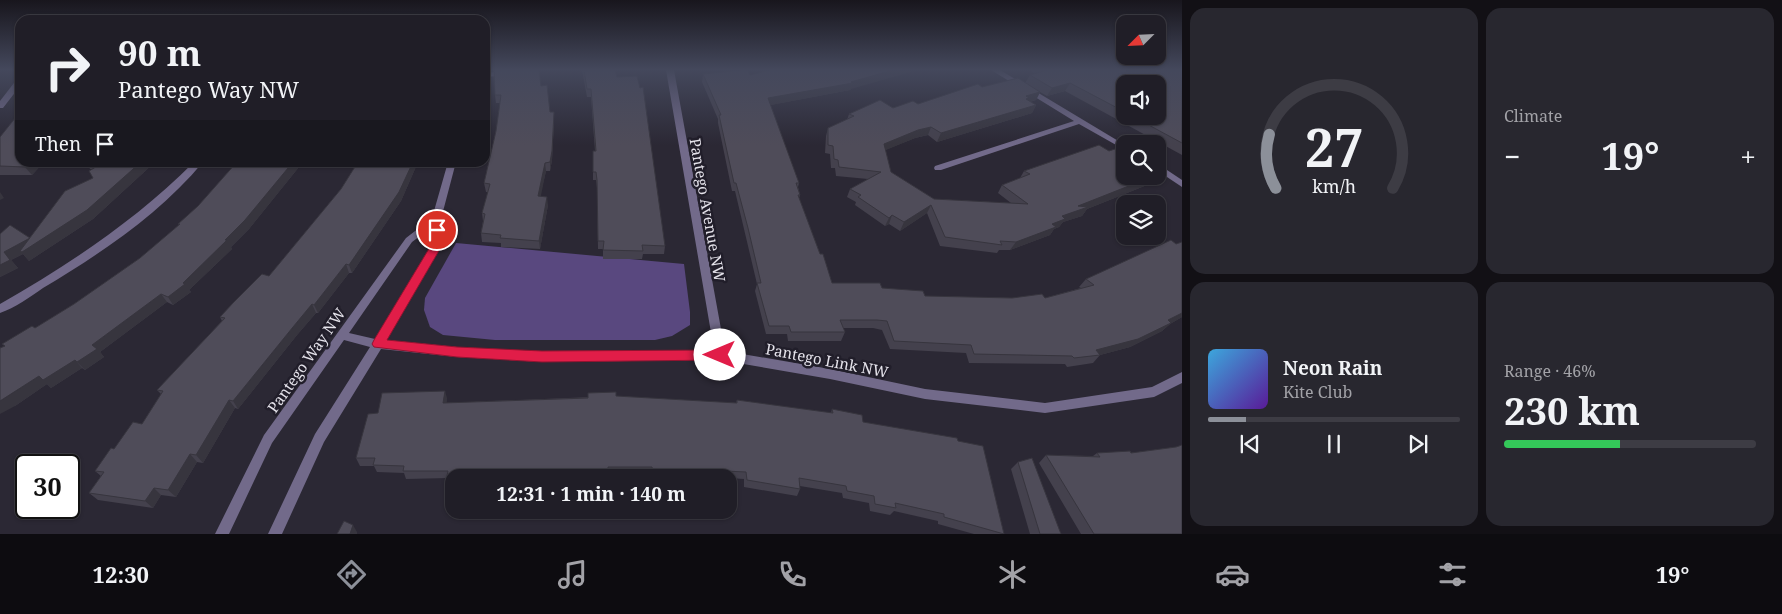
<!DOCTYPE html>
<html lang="en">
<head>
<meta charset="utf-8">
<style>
  body { margin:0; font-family:"Noto Serif",serif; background:#28272f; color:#f1f3f6; height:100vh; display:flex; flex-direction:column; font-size:19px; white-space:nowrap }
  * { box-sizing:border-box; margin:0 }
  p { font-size:16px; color:#a2a2a7 }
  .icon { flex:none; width:28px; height:28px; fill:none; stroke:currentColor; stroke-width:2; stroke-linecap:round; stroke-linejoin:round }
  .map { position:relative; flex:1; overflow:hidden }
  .details { display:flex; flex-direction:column; gap:8px; padding:8px; background:#121015; width:600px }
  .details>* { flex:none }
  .banner { position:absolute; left:15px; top:15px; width:475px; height:152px; border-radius:15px; box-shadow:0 1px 4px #0004,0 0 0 1px #3d3c44; background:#201e27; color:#f1f3f6; overflow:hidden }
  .needle { width:32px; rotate:246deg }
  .buttons { position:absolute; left:1116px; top:15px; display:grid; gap:10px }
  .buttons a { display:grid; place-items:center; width:50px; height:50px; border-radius:10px; background:#201e27; box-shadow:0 1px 4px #0004,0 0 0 1px #3d3c44; font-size:25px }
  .speed { position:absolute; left:15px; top:454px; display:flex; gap:10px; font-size:25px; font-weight:700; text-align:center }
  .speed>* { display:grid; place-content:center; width:65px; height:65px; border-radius:50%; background:#201e27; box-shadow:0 1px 4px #0004,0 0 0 1px #3d3c44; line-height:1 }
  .speed .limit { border:2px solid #111; border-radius:8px; background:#fff; color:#111 }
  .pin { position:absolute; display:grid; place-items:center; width:42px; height:42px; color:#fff; margin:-21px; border:2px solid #fff; border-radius:50%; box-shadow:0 1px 5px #0007 }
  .me { position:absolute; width:55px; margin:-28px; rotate:270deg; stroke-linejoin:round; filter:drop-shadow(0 0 4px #0008) }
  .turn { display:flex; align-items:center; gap:18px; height:105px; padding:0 20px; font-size:22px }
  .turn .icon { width:65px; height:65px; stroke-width:2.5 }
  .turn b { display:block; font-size:35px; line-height:42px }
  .then { display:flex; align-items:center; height:48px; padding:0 20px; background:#0003; gap:10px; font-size:19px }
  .big { font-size:38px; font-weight:700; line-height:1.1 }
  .details .widget { flex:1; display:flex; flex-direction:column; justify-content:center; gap:8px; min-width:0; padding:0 18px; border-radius:15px; background:#28272f }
  .details .dial { align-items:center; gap:0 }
  .dial svg { height:130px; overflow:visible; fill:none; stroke:#3d3c44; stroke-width:7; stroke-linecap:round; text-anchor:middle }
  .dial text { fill:#f1f3f6; stroke:none }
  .song { display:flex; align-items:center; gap:15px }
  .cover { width:60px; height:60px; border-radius:8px; background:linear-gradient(135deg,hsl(200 70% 55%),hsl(270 70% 35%)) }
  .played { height:5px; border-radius:2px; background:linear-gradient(90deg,#8c9099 15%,#3d3c44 15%) }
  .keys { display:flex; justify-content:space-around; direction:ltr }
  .heat { display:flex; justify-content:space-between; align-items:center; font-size:28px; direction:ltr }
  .charge { height:8px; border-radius:4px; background:linear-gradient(90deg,#34c759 46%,#3d3c44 0) }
  .details .tiles { flex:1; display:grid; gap:8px; grid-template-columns:repeat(2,1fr) }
  .trip { position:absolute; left:445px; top:469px; width:292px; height:50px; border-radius:15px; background:#201e27; box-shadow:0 1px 4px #0004,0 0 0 1px #3d3c44; font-weight:700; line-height:50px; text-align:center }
  .tabs { display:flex; height:80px; justify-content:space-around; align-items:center; background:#0d0c10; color:#a2a2a7 }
  .tabs .icon { width:35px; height:35px }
  .tabs .selected { color:#8c9099 }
  .tabs b { font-size:22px; color:#f1f3f6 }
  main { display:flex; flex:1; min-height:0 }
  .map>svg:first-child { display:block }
  .green { fill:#59487f }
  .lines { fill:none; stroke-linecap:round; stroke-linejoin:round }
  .minor { fill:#726a8a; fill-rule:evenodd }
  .tertiary { fill:#726a8a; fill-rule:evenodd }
  .wall { fill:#44414d; fill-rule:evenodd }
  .shaded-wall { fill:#37353e }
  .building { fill:#4f4c59; stroke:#37353e }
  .route { fill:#e11d48; stroke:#92132f }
  .labels { text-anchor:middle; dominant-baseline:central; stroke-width:5; stroke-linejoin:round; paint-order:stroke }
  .street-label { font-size:15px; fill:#e5e3eb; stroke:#211e2a }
</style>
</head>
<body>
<main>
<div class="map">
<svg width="1182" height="534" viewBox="0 0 1182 534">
  <rect width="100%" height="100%" fill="#2b2834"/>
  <path class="green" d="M456,243L684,264L690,312V325L672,336L655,340H495L443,335L430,327L424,310L425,298Z"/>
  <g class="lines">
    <path class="minor" d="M666,70H674L725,351L830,369L925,389L1045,403L1152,387L1182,372V383L1154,397L1045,413L925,399L830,379L720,360L542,362L457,357L381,349L324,442L282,534H268L315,434L370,347L344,340L272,443L229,534H215L264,435L406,238L432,218L448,162H456L441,219L444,242L386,340L457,347L542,352L714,350ZM432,227L434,242L375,339L349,333L412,242Z
      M991,70H1000L1125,145V150L1079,124L941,170H935L934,168L935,166L1074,121Z
      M506,71H509V75L485,77V73Z
      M17,79H20V86L3,108H0V101Z
      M1158,164L1182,180V187L1158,171Z"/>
    <path class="tertiary" d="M194,162H203C160,214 100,254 43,288C30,297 15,308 0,313V304C70,264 136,220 194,162Z"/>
  </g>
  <path class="wall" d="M582,70H615L665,246L664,254H643L642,259H603V249H598L597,188L596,180H593V151H595L591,97H587Z
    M1029,70H1182V155L1065,91L1047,96L1040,92L1036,100L1030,102L1036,105L1032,113L937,142L928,135L915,138L885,150L891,172L934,199L1011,203L998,193L1002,185L1020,178L1024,171L1152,183L1087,209L1082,216L1063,222L1059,227L1054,229L1050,235L1010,250H999L997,253L940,246L927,213L900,231L889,224L885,226L855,205L856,202L847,197L850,189L868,179L836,176L835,168H831L830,154L825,153L826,136L828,128L847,120L849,114L918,104L982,87L1025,83L1030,75L1035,74ZM1125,84L1158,116H1125Z
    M703,74L750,75L851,89L850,90L770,105L799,183L798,187L800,195L799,198L820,254L832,283L882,288L925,296L1012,298H1045L1081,288L1079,287L1086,279L1182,242V317L1170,324L1162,331L1130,347L1100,355L1093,363L1067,367L1065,364L969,363L966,353L890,349L882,330L873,328H843L845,332L841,341H788L787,334H766L755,291L757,284L735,191H732L718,123V119L702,82Z
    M541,86L550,112L554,120L552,160L550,171H546L540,196L548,205L540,249L501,247V243L482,242L481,233L483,221L482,213L488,192H486L484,183L496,131L500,103H496L495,95Z
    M0,137L44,162L32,175H0Z
    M86,162H155L93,219L29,261L23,254L11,260L18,268L0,277V234L30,238L93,178V169H90Z
    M237,162H303L249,229L231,247L232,249L189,290L191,292L173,305L167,302L100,352L104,357L85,370L82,368L51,388L47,384L15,406L35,328L74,304L140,258L179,225L178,224L198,206Z
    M358,162H418L401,201L352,273H349L318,313H316L297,335L238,409L235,408L203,463L197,462L176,497L161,495L153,508L98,500L89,493L101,476L95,471L114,449L142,424L161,394L157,390L222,321L220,317L269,276L341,189Z
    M616,396L736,403L737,400L831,413L832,409L863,422L958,441L1004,534H974L938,524V521L894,511L890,515L870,511L869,503L843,498L842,493L800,486V489L797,496L744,487V479L729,478H652L651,475L608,474V478H454V483H450L448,478L406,479L404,473L377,472L374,466H360L356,458L378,413L447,398L446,403Z
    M1176,447L1182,534H1081L1039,463L1046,455L1093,456L1097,453H1131Z
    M1018,462L1061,534H1030L1011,469Z"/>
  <path class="shaded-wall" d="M893,70H918L851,89L850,90L766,106L768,98L851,82Z
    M1070,83L1065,91L1047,96L1052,88Z
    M1040,92L1036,100L1027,102L1026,96Z
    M1036,105L1032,113L937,142L941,133Z
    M554,112V120L552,160L550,171V162Z
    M931,127L928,135L915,138L881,152L884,144L918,130Z
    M30,162H44L32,175L25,167Z
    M141,162H155L93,219L29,261L23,254L11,260L18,268L0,277V265L4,252L30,238Z
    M293,162H303L249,229L231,247L232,249L189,290L191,292L173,305L168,297L183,283Z
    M413,162H418L401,201L352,273L349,265Z
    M545,163L546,171L539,205L538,196Z
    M1154,176H1157L1152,183L1087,209L1082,216L1063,222L1059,227L1054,229L1050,235L1010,250L1016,242L1052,224L1078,206Z
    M0,192L4,198L0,200Z
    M547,197L548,205L540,249L539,241Z
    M931,205L927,213L900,231L904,222Z
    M892,215L889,224L885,226L889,218Z
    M346,264L349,273L318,313L314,305Z
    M161,294L167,302L100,352L104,357L85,370L77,362L92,345Z
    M312,304L316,313L297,335L238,409L233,401L293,327Z
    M1182,313V317L1170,324L1162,331L1130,347L1100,355L1096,350L1168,320Z
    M75,360L82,368L51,388L47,384L15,406L0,414V401L39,376Z
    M445,391L447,398L446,411L443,403Z
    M229,400L235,408L203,463L196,455Z
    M190,454L197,462L176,497L168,490Z
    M154,488L161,495L153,508L145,501Z
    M353,525L357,532V534H350Z"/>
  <path class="building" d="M494,70H539L541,86L547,85L550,112H554L552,151L550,162L545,163L538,196L547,197L539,241L500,238L501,235L481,233L485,214L482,213L490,184L484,183L496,131L501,95H495Z
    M584,70H615L617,77L637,76L640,88L643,87L665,246L642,245L643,251L603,250L604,241H598L597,180L596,172H593V151H596L591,89H587Z
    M742,70H748L750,75L770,70H893L851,82L853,83L768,98L799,183H796L800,195H798L820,254H823L832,283H880L882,288L923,291L925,296L1012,298L1042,294L1045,298L1094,285L1086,279L1171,240L1176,244L1182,242V313L1168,320L1171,323L1138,339L1096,350L1100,355L1074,358L1072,356L974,354L971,345L894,341L887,321L877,320H840L845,332H791L789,326H769L757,283H761L748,228L736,183H734L719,115H721L703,74Z
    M1047,70H1182V143L1132,116H1158V84H1125V112L1070,83L1052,88L1030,75Z
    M1018,78L1040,92L1026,96L1029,98L1026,99L1036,105L941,133L931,127L918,130L884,144L891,172L934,199L1028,204L1002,185L1030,174L1024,171L1099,145L1109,151L1115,149L1125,155V176H1154L1078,206L1088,207L1062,216L1065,219L1052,224L1056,227L1016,242L1000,241L1002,245L945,237L931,205L904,222L892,215L889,218L858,197L861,195L850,189L881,172L839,167L838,160L834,159L833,146L828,145V128L854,116L849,114L880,100L893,108L913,101L918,104L978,84L982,87Z
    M20,112V162H30L25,167L0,166V137Z
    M98,162H141L87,210L22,252L20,251L65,191L93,178L89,171L99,165Z
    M237,162H293L245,220L225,240H227L183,283L185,284L168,297L161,294L92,345L97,349L77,362L75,360L43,380L39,376L0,401V348L5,346L2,344L32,326L35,328L74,304L140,258L180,224H178L198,206Z
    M358,162H413L399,192L349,265L346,264L314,305L312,304L293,327L233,401L229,400L196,455L190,454L168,490L154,488L145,501L89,493L104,472L95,471L111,448L114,449L133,422L142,424L163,391L157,390L225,318L220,317L233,303L262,274L269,276L341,189Z
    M10,225L30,238L4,252L10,260L0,265V234Z
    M445,391L443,403L588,398V393L616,392V396L737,403V400L833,413L832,409L862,415L863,422L957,438L958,441L983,446L1004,534L944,517V514L895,503L896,508L875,504L874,496L847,491L846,486L799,478L800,489L747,480L746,472L704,470V476L653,472L652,467H608V472L582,471V473L447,476L448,471H403L404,466L373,465L375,458H356L368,414L378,413L382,393Z
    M1182,445V534H1094L1046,455L1100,457L1097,453L1130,451L1131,453L1176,447Z
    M1032,458L1061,534H1040L1018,462Z
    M344,521L353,525L350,534H337Z"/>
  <linearGradient id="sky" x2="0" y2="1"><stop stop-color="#18161d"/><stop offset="0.48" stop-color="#44485c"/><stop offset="1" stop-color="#44485c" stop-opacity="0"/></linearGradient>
  <rect width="1182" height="145" fill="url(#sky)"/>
  <path class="route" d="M437,227L443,230L444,242L387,340L457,347L542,351L720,350L726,355L720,360L542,362L457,357L374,347L372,344L374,340L433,242L432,230Z"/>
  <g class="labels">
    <g class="street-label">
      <text transform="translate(708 210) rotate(80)">Pantego Avenue NW</text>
      <text transform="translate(306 360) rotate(-55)">Pantego Way NW</text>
      <text transform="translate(827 360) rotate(11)">Pantego Link NW</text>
    </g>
  </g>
</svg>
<div class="buttons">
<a><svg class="needle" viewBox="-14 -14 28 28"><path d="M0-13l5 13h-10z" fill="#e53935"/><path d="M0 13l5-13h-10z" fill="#a2a2a7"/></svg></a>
<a><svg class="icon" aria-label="sound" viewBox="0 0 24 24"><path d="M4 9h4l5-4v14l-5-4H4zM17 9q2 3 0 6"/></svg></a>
<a><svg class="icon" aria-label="search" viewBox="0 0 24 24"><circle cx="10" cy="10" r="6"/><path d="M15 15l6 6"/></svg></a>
<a><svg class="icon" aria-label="layers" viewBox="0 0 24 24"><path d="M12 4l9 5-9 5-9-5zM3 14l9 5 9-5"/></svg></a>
</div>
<div class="speed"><div class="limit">30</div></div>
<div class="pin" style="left:437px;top:230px;background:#d93025"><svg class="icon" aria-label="arrive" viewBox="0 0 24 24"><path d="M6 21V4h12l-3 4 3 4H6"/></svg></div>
<svg class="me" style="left:720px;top:355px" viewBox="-20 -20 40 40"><circle r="19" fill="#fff"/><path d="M0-13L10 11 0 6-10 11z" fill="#e11d48"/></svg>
<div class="trip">12:31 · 1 min · 140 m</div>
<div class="banner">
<div class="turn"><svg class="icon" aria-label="right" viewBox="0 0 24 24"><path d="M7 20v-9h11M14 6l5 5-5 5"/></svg><div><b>90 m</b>Pantego Way NW</div></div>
<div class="then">Then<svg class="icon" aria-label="arrive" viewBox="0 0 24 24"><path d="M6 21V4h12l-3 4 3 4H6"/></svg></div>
</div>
</div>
<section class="details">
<div class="tiles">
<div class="widget dial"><svg viewBox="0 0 100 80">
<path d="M14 69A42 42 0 1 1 86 69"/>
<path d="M14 69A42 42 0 0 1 10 36" stroke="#8c9099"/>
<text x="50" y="56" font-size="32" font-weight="700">27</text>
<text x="50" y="72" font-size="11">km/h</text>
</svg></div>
<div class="widget"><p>Climate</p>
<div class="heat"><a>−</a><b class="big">19°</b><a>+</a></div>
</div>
<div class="widget">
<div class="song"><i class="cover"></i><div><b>Neon Rain</b><p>Kite Club</p></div></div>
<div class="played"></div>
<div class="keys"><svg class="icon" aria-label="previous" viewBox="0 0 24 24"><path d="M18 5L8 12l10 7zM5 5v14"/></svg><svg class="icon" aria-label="pause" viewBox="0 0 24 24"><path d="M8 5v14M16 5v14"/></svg><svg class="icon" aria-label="next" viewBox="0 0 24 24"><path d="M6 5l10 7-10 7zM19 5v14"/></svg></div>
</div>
<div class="widget"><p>Range · 46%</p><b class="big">230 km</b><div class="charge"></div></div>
</div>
</section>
</main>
<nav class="tabs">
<b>12:30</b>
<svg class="icon selected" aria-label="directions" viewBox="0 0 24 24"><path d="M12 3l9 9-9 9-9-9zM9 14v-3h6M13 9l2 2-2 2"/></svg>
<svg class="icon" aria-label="music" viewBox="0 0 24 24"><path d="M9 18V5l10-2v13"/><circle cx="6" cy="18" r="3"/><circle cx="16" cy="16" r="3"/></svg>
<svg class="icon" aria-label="phone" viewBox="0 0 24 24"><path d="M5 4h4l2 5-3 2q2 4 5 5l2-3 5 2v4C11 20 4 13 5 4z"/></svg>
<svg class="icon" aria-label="climate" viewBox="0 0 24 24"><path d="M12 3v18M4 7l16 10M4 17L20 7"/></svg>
<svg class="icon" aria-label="car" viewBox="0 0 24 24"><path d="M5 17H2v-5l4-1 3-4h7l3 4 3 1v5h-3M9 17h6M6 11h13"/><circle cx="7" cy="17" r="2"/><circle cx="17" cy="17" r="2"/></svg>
<svg class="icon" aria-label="filters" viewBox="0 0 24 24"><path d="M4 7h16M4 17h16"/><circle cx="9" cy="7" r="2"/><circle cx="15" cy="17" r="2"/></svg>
<b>19°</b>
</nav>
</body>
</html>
